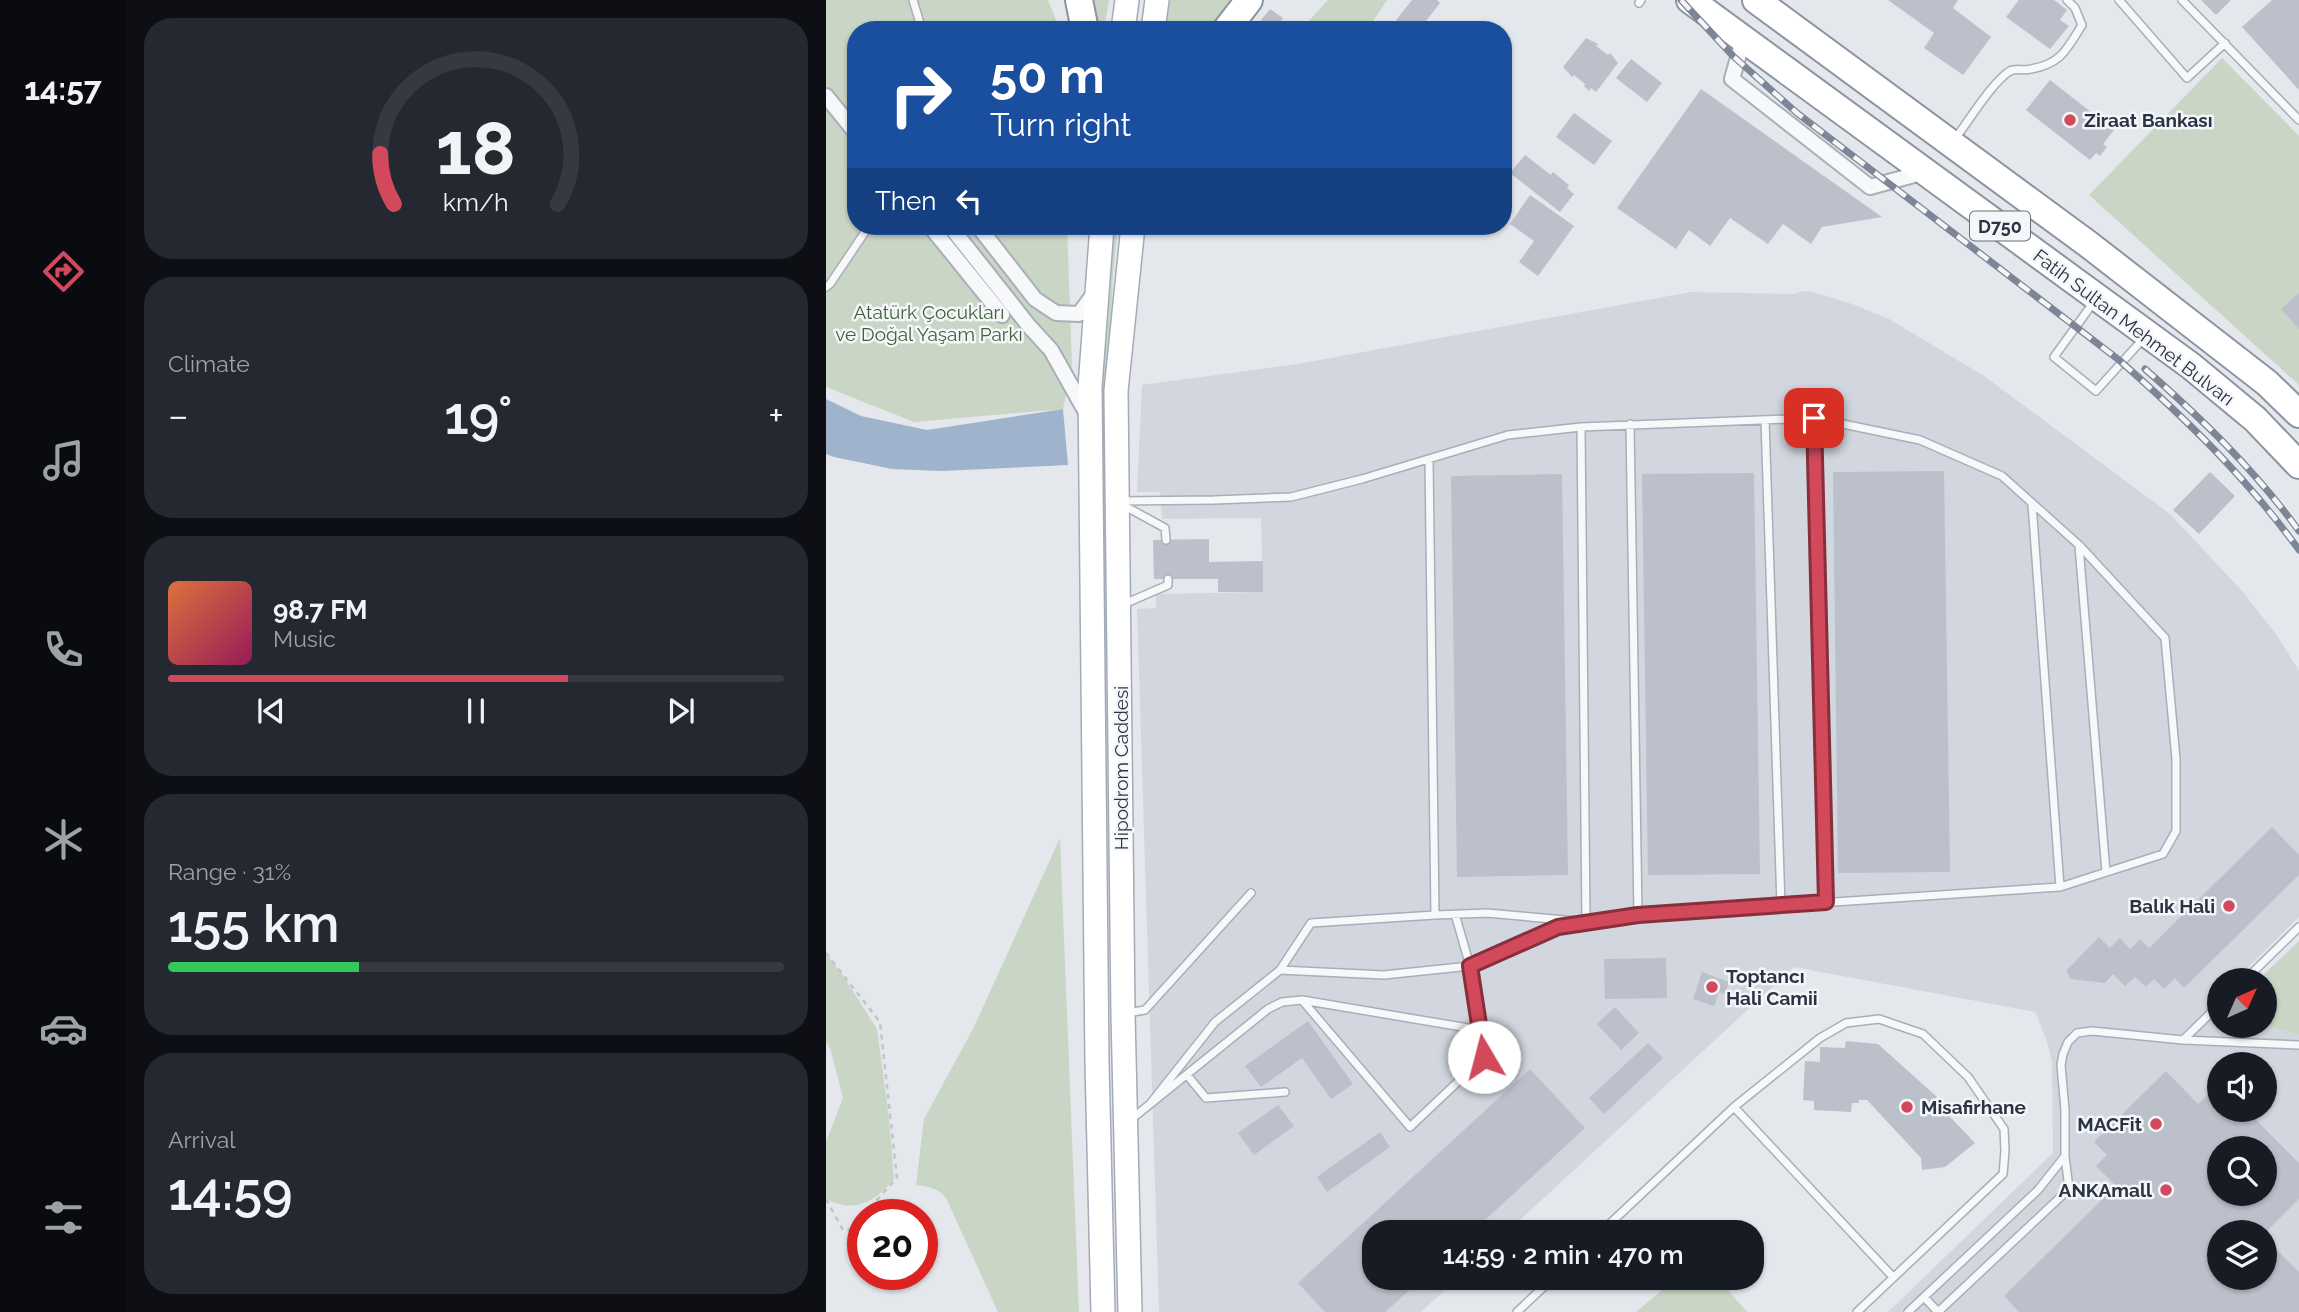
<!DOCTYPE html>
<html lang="en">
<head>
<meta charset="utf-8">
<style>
  body { margin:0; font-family:Raleway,sans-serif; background:#242831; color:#f1f3f6; height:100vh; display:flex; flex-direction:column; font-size:26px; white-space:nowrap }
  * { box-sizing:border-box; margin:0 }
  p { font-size:23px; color:#9ea1a6 }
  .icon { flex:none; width:38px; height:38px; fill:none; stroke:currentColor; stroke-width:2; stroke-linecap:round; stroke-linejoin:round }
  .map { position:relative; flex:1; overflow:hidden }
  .panel { display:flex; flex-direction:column; gap:18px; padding:18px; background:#0d0f14; width:700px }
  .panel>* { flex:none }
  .hud { position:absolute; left:21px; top:21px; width:665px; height:214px; border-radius:28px; box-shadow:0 2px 5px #0004; background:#1a4fa0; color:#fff; overflow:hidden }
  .needle { width:46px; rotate:45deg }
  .buttons { position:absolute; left:1381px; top:968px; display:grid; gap:14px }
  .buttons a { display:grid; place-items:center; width:70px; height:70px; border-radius:50%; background:#171b24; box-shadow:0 2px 5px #0004; font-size:35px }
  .speed { position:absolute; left:21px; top:1199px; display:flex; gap:14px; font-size:35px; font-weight:700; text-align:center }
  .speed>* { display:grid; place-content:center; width:91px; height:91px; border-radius:50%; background:#171b24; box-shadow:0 2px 5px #0004; line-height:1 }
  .speed .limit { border:10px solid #d22; background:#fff; color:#111 }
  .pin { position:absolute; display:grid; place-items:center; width:60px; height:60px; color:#fff; margin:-30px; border-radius:14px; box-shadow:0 4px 10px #0006 }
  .me { position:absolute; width:77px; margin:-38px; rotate:352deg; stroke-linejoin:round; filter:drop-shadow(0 0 5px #0008) }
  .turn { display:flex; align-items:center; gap:24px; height:147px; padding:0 28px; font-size:32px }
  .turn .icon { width:91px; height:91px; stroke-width:2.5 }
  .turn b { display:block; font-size:49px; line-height:60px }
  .then { display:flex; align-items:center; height:66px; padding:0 28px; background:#0003; gap:14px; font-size:26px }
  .big { font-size:52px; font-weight:600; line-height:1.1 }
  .panel .tile { flex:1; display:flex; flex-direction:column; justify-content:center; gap:10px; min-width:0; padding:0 24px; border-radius:28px; background:#242831 }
  .panel .dial { align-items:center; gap:0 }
  .dial svg { height:182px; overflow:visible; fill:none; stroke:#363941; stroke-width:7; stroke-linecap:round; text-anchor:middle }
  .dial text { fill:#f1f3f6; stroke:none }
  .song { display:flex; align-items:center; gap:21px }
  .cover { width:84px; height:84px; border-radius:10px; background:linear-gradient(135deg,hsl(20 70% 55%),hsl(330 70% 35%)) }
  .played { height:7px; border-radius:4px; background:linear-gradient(90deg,#d1495b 65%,#363941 65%) }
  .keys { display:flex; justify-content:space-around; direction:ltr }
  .heat { display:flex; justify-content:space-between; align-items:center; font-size:38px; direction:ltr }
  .charge { height:10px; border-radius:5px; background:linear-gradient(90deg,#34c759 31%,#363941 0) }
  .trip { position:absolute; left:536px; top:1220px; width:402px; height:70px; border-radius:28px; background:#171b24; box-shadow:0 2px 5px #0004; font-weight:600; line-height:70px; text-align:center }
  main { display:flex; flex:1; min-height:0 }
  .tab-bar { display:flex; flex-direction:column; width:126px; justify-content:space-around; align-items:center; background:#090b0e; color:#9ea1a6 }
  .tab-bar .icon { width:49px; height:49px }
  .tab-bar .active { color:#d1495b }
  .tab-bar b { font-size:32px; color:#f1f3f6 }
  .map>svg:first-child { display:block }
  .built { fill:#d2d6de; fill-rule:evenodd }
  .green { fill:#c9d6c5 }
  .water { fill:#9fb4cc }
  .building { fill:#bbc0ca; fill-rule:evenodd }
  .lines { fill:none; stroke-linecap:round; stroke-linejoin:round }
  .lane-casing { stroke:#a9aeb7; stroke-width:10 }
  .street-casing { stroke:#a9aeb7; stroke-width:18 }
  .primary-casing { stroke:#a3abb8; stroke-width:26 }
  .highway-casing { stroke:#8b94a3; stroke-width:30 }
  .path { stroke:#c2c5cb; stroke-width:2.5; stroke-dasharray:5 5; stroke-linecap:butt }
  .lane { stroke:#f7f8fa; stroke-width:7 }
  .street { stroke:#f7f8fa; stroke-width:14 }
  .primary { stroke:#fff; stroke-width:23 }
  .highway { stroke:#fff; stroke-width:26 }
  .rail-casing { stroke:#7d8696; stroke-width:7 }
  .rail { stroke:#f4f6f9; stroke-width:4.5; stroke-dasharray:13; stroke-linecap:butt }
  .route-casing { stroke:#882f3b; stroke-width:18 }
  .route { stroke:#d1495b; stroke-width:12 }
  .poi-dot { fill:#d1495b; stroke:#f4f6f9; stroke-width:2.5 }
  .labels { text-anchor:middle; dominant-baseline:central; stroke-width:5; stroke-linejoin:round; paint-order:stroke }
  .shield { fill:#f4f6f9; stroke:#676e7b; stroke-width:2 }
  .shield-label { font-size:18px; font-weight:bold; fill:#2b3445 }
  .poi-label { font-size:19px; font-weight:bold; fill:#2b3445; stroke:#f4f6f9; text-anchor:start }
  .park-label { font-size:19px; fill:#3f6138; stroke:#f4f6f9 }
  .street-label { font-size:19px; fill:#2b3445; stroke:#f4f6f9 }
</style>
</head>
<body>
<main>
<nav class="tab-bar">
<b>14:57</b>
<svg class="icon active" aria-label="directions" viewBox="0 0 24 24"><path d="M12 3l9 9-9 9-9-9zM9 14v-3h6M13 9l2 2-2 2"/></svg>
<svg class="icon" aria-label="music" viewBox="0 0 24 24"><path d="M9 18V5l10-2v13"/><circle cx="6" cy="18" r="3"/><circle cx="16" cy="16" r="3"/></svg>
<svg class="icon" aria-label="phone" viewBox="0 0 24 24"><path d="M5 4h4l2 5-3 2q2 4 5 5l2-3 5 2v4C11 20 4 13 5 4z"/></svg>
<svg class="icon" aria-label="climate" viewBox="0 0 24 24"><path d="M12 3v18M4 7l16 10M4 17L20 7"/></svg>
<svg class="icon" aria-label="car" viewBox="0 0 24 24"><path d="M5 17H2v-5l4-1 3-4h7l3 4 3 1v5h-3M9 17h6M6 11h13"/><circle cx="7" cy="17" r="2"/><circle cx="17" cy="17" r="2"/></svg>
<svg class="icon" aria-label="filters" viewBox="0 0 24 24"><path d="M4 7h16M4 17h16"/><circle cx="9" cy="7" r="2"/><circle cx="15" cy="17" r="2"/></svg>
</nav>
<section class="panel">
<div class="tile dial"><svg viewBox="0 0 100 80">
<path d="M14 69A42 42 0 1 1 86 69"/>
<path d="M14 69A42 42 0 0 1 8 47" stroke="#d1495b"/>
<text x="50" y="56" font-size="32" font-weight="700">18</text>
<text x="50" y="72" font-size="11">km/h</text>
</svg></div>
<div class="tile"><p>Climate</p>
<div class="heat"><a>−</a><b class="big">19°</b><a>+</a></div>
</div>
<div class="tile">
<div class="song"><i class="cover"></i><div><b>98.7 FM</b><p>Music</p></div></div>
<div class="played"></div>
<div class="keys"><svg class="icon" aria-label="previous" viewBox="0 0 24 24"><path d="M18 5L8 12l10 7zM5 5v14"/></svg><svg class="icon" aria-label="pause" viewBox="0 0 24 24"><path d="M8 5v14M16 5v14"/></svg><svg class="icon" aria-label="next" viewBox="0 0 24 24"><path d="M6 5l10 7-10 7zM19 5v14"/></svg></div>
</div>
<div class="tile"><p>Range · 31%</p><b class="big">155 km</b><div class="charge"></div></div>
<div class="tile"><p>Arrival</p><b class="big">14:59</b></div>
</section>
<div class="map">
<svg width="1473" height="1312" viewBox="0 0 1473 1312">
  <rect width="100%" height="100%" fill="#e4e7ec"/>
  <path class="built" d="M978,291L987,292L1026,304L1063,319L1158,376L1344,514L1417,592L1452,637L1473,671V917L1409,980H1393V996L1388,1001L1393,1006V1026L1439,1025L1473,1035V1312H1062L1227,1153L1226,1063L1221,1041L1209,1012L968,967L681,1232H548V1278H632L595,1312H333L311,609L330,608V594L437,592L435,518L336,519L334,492H311L316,385L472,364L865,292L967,294ZM1393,1064H1438V1110H1393ZM1393,1148H1438V1194H1393ZM1393,1232H1438V1278H1393Z"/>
  <path class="green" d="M0,0H222L234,30H30V226H241L246,366L237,409L88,422L0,387Z
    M263,0H283L278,30H269Z
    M344,0H412L388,30H339Z
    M502,0H561L541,30H478V26Z
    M1396,58L1473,136V385L1263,195Z
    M283,226H292L287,275L282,400L274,399Z
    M234,838L253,1312H172L121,1200C114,1188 103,1187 90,1185L98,1119L147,1029Z
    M1473,941V1035L1439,1025L1438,980H1432Z
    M0,954L16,974L51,1029L63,1118L68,1179C49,1202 29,1214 0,1199V1142L17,1098L4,1048L0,1042Z
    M850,1278H892L921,1312H810Z"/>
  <path class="water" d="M0,399L35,416L101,430L237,409L242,465L116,471L66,469L8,457L0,454Z"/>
  <path class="building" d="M586,0H611L614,3L593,30H582L570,20Z
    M1062,0H1132L1127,8L1165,37L1137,75L1098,48L1108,33Z
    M1193,0H1228L1241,10L1234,20L1243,26L1224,49L1180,17Z
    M1375,0H1405L1390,15Z
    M1446,0H1473V90L1416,27Z
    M444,9L457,18L448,30L435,20Z
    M760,38L772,44L770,46L782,55L784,53L792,63L770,92L765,88L763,91L758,86L759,84L748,75L746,77L737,67Z
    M805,59L836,83L821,102L790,78Z
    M1224,80L1288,130L1277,144L1281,147L1274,156L1270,153L1264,160L1200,110Z
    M875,89L1056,217L996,227L985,244L957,224L942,244L904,218L884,246L863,230L850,249L791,208Z
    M748,113L786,141L768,165L730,137Z
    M699,155L725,175L727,172L743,185L741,188L748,194L734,212L684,173Z
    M704,195L748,226L712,276L693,262L708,241L684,224Z
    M1473,293V329L1455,309Z
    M1118,471L1124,872L1012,873L1007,472Z
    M1384,472L1409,496L1373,534L1347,510Z
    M928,473L934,874L822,875L816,474Z
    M736,474L742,875L631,877L625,476Z
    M383,539V562L437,561V592H392V579H328L327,540Z
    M1446,827L1473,855V875L1358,988L1349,978L1338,989L1328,979L1320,987L1309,977L1299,986L1287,974L1279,983L1245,979L1240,971L1273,937L1284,948L1294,938L1304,949L1314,939L1323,948Z
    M840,958L841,998L779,999L778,959Z
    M876,972L903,982L899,994L893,992L888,1006L867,999Z
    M789,1007L813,1033L795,1050L771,1024Z
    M482,1021L527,1084L505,1099L476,1058L435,1087L419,1066Z
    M1020,1041L1052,1044L1111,1097L1108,1100L1149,1143L1119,1167L1096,1170L1095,1158L1041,1100H1033V1103H1026L1025,1112L988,1110V1101L977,1100L979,1061L994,1062V1047L1019,1048Z
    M822,1043L837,1058L778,1114L763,1098Z
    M704,1069L759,1128L646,1232H548V1278H597L559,1312H499L472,1283Z
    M1340,1071L1372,1104L1393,1084V1110H1420L1473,1163V1199L1440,1232H1393V1278H1438V1237L1473,1272V1312H1193L1178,1296L1290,1186L1270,1166L1281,1155L1268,1142ZM1393,1148H1438V1194H1393Z
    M452,1105L468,1126L428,1155L412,1133Z
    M554,1132L564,1147L501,1192L491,1177Z"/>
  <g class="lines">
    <g class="lane-casing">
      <path id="lane" d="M87,0L96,30
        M1293,0L1361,78L1399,43
        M1356,0L1473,120
        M813,3L815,0
        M1129,139C1142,122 1167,81 1184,71C1190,68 1198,71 1205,69C1235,64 1241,49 1256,25L1249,8L1241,0
        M0,287L4,284L43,226
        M1267,303L1228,357L1270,391L1317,339
        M988,418L1000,902
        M939,420L955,905
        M804,424L812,915
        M755,427L760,922
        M603,460L609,915
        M293,501L388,500L465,497L536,479L682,435L755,427L988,418L1094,440L1176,476L1253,545L1339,638L1350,759V831L1337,854L1234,887L812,915L732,927L644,966L558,975L454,970L389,1022L324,1104
        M295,504L339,528L340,540
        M1206,504L1234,887
        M1253,546L1280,872
        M298,604L342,585V579
        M454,970L485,923L609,915L661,913L749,921
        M1419,980L1473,927
        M476,1000L584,1127L658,1057L644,966L629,914
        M301,1013L319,1010L425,893
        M1357,1040L1393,1005
        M361,1075L380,1098L459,1092
        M908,1107L1067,1277
        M303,1121L442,1009L456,1002L476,1000L654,1030
        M775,1232L908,1107L994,1038L1020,1023L1053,1019L1097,1034L1142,1077L1178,1129L1179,1151L1177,1174L1031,1312
        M1098,1297L1112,1312
        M691,1312L727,1278
        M1082,1312L1212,1190L1239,1156V1110L1235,1065L1237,1054L1242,1042L1251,1033L1266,1031L1357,1040L1473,1045
        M1112,1312L1243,1189L1239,1156"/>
    </g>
    <g class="street-casing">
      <path id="street" d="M917,40L906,79L1044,187L1099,172
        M0,96L30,133
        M104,226L176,315
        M124,226L203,326L225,350L261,414
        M152,226L209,299L230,313L253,314L270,291"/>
    </g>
    <g class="primary-casing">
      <path id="primary" d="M297,30L301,0
        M327,30L331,0
        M276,226L264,387L271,1063L277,1312
        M304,1312L297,1014L290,391L307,226"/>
    </g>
    <g class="highway-casing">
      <path id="highway" d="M253,0L259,30
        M864,0L1365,366L1429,419L1473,465
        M930,0L1262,244L1441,383L1473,414
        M400,30L423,0"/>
    </g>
    <path class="path" d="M0,953L54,1022L71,1178L38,1214
      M0,1199L17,1230H23L37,1216"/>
    <use href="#lane" class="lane"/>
    <use href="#street" class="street"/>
    <use href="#primary" class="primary"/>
    <use href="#highway" class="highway"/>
    <g class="rail-casing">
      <path id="rail" d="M855,0L907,56L971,113L1293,360C1359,418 1421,478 1473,550
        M1319,369C1375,418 1429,470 1473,531"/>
    </g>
    <use href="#rail" class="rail"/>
  </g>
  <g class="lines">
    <g class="route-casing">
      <path id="route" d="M658,1057L644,966L732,927L812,915L1000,902L988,418"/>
    </g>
    <use href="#route" class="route"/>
  </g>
  <g class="poi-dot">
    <circle cx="1244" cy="120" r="7"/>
    <circle cx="1403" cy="906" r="7"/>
    <circle cx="886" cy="987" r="7"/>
    <circle cx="1081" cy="1107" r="7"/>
    <circle cx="1330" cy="1124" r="7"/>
    <circle cx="1340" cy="1190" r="7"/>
  </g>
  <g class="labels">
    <rect class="shield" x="1144" y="211.5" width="60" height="29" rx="5"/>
    <g class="shield-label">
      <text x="1174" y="226">D750</text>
    </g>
    <g class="poi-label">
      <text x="1258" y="120">Ziraat Bankası</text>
      <text x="1389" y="906" text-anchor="end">Balık Hali</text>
      <text x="900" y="976">Toptancı<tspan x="900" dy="22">Hali Camii</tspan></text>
      <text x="1095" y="1107">Misafirhane</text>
      <text x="1316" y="1124" text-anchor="end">MACFit</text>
      <text x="1326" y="1190" text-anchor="end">ANKAmall</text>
    </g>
    <g class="park-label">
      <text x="103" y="312">Atatürk Çocukları<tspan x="103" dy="22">ve Doğal Yaşam Parkı</tspan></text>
    </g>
    <g class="street-label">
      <text transform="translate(1308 327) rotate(37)">Fatih Sultan Mehmet Bulvarı</text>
      <text transform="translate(295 768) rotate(-90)">Hipodrom Caddesi</text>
    </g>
  </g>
</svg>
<div class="buttons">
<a><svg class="needle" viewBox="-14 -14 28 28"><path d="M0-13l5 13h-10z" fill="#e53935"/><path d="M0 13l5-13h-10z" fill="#9ea1a6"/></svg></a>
<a><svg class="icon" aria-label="sound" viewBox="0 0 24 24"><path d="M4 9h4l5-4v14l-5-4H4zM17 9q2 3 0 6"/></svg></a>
<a><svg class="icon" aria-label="search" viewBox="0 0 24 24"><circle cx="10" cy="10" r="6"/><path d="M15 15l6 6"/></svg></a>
<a><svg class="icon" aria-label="layers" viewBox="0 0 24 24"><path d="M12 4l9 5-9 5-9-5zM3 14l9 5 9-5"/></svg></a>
</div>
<div class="speed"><div class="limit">20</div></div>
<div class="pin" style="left:988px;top:418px;background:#d93025"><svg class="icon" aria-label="arrive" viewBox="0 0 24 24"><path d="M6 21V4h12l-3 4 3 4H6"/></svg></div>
<svg class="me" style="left:658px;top:1057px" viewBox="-20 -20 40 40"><circle r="19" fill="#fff"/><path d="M0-13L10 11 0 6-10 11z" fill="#d1495b"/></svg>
<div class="trip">14:59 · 2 min · 470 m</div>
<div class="hud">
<div class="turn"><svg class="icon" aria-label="right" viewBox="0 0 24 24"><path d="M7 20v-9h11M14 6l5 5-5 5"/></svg><div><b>50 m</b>Turn right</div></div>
<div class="then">Then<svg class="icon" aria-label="left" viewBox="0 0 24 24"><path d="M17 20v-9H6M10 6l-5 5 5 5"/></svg></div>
</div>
</div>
</main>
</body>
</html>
